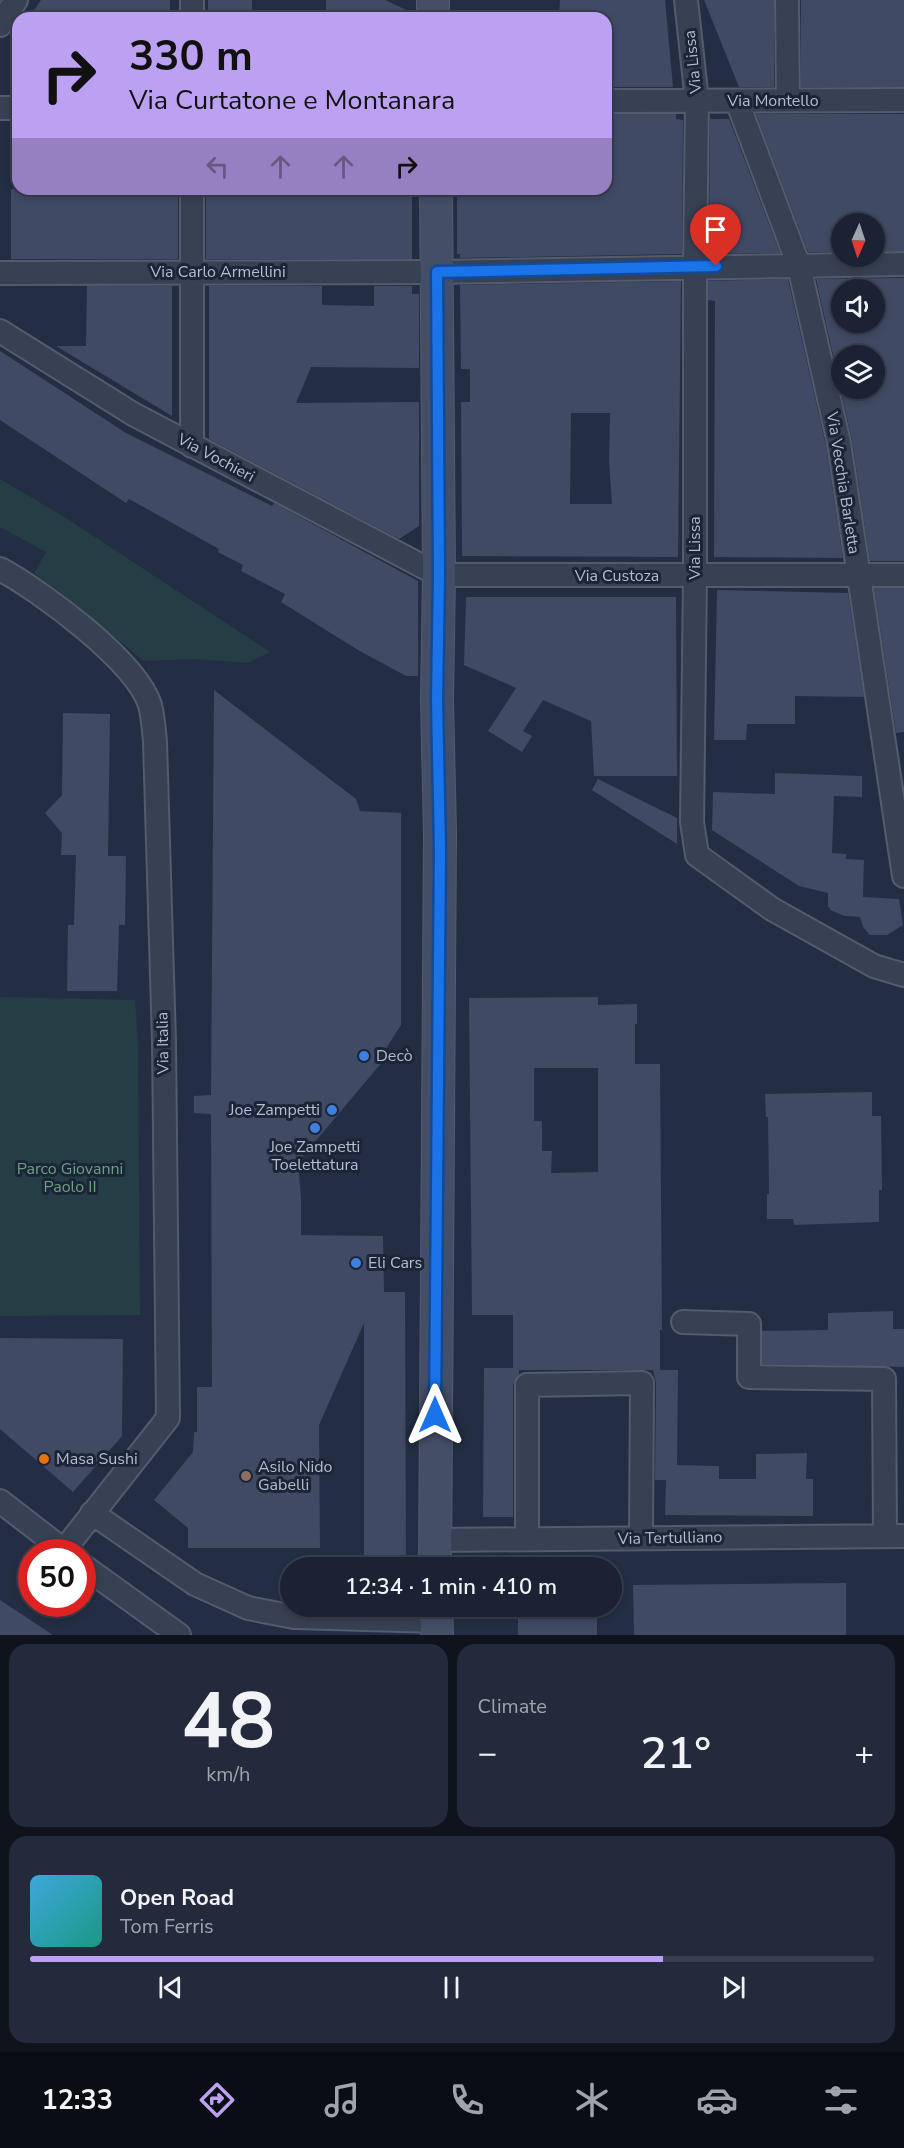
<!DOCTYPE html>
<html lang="en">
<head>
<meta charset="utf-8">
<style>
  body { margin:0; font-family:"Nunito Sans",sans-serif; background:#232a3b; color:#f1f3f6; height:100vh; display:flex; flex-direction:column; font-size:22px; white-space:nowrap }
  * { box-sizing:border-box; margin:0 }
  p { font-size:20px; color:#9fa4ac }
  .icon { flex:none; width:33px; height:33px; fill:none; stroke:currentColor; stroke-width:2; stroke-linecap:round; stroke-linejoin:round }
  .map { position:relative; height:1635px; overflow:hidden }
  .drawer { display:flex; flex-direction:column; gap:9px; padding:9px; background:#0e131c; flex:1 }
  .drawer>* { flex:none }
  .hud { position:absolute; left:12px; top:12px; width:600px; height:183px; border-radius:18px; box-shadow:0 3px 9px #0003,0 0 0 2px #383f4e; background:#bca0f2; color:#111; overflow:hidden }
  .needle { width:39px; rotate:183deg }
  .tools { position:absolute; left:831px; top:213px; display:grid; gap:12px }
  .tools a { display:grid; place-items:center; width:54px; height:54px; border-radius:50%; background:#1a2233; box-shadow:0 3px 9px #0003,0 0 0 2px #383f4e; font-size:30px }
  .speed { position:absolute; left:18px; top:1539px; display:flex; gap:12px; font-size:30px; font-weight:700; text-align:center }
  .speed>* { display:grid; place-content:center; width:78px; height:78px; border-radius:50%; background:#1a2233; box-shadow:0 3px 9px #0003,0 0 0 2px #383f4e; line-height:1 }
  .speed .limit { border:9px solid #d22; background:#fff; color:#111 }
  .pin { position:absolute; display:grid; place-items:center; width:51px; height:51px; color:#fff; margin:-62px -26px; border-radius:50% 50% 50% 0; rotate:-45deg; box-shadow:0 0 6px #0007 }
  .pin .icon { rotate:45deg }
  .me { position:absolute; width:66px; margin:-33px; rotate:0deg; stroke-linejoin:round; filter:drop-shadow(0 0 4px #0008) }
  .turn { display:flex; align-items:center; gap:21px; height:126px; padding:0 18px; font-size:27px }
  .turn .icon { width:78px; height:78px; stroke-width:2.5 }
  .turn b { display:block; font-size:42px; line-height:51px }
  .lanes { display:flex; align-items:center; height:57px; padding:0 18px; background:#0003; justify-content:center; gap:30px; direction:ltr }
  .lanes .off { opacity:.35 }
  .big { font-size:45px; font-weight:600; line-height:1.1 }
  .drawer .tile { flex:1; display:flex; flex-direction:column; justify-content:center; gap:9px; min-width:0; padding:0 21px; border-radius:18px; background:#232a3b }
  .drawer .dial { align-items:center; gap:0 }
  .dial b { font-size:78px; line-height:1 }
  .song { display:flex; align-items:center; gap:18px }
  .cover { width:72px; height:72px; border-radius:9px; background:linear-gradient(135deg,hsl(200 70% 55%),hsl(170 70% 35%)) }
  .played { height:6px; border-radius:3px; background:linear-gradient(90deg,#bca0f2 75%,#383f4e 75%) }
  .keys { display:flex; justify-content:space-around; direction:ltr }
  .heat { display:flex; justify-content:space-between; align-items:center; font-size:33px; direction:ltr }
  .drawer .tiles { flex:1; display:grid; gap:9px; grid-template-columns:1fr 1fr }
  .tile:last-child { grid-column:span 2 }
  .trip { position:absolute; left:280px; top:1557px; width:342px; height:60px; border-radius:30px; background:#1a2233; box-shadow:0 3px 9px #0003,0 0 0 2px #383f4e; font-weight:600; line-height:60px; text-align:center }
  .tab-bar { display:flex; height:96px; justify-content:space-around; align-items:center; background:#0a0e14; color:#9fa4ac }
  .tab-bar .icon { width:42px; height:42px }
  .tab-bar .current { color:#bca0f2 }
  .tab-bar b { font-size:27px; color:#f1f3f6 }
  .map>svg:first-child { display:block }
  .green { fill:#253e45 }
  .building { fill:#404a64; fill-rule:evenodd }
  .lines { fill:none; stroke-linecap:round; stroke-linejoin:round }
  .street-casing { stroke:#535b6d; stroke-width:26 }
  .secondary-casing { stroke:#535b6d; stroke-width:34 }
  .street { stroke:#384053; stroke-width:22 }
  .secondary { stroke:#454e67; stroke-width:32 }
  .route-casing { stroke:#114b97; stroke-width:15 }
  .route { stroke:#1a73e8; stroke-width:10 }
  .shop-dot { fill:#3f7fe0; stroke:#1c2538; stroke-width:2 }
  .food-dot { fill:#e8710a; stroke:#1c2538; stroke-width:2 }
  .education-dot { fill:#8d6e63; stroke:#1c2538; stroke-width:2 }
  .labels { text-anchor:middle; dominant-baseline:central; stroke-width:6; stroke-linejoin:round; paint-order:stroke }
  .street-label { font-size:16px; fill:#b5bccd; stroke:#1c2538 }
  .poi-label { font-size:16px; fill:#b5bccd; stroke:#1c2538; text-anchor:start }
  .park-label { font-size:16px; fill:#69a17c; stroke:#1c2538 }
</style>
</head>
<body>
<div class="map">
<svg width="904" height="1635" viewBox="0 0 904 1635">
  <rect width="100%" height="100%" fill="#232e44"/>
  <path class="green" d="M0,479L66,518L270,652L247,663L195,659L144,661L70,600L34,573L46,552L0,527Z
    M0,997L135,1000L138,1042L140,1315L0,1316Z"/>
  <path class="building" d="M41,0H170V18H29Z
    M208,0H252V18H208Z
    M326,0H385L415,14V18H326Z
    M560,0H665L673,87H606V18H559Z
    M704,0H774V87H739Z
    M801,0H904V87H801Z
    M606,114H676V119L683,120L682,254L460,258V254H457V189H606Z
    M756,114H904V251H874V224H842V252H808Z
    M710,119H729L780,253L709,254Z
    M11,189H178V259H11Z
    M206,189H412V259H206Z
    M904,278V561H870L852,440L816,279ZM842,290H874V322H842ZM842,356H874V388H842Z
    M788,279L826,446L843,558L714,557L715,301L708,300V281Z
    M681,281L678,557L462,556L461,402H470V369H461L460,285ZM571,413H610L609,461L612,504H570Z
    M87,286H172V416L56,346H86Z
    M209,286H322V305L374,306V286H412V294H419V368L311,367L296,403L419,402V526L399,539L209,439Z
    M0,351L126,433L272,506L274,503L418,581V676H406L358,650L281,602L285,594L241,571L243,565L218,552L219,549L129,499L126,503L0,420Z
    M874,588H904V732L896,733Z
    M717,590L848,593L864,697L795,696V724H747L746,740H714Z
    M466,597H676L677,776H594L591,721L543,700L523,731L532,736L522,752L488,731L516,688L464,665Z
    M214,690L356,799L360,811L401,813V1025L383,1053V1061L298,1162L301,1197V1235L383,1236L384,1292H405L406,1568H364V1323L319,1425L320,1548H188V1528L154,1500L193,1452L194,1432H197V1387H212L211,1114L194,1113V1096L211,1095Z
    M63,713L110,714L108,856H126L125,925H119L117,991H67L68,925H74L76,855H61L62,833L45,813L62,795Z
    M775,773L862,776V797L834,796L832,853L846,854V859L864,860L863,897L899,899L903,925L887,935H870L863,927L860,917L845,916L830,910V908L828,907V893L799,886L712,830L713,792L775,794Z
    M598,779L677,818V844L592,790Z
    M598,997V1005L637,1004V1024H635V1064H660L662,1330H660V1370H678L677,1465L719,1466V1479H756V1454L807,1453L806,1479H813V1516L665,1515L666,1480H655L656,1383L653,1370H519V1375L513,1385V1517H483L484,1368H513V1315H472L469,998ZM534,1068H598V1172L551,1173L552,1151H542V1121H534Z
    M872,1092V1116H881L882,1190H879V1222L794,1225L793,1219H767V1194H769L768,1117H766L765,1094Z
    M893,1311V1329H904V1367L762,1364V1331L828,1330V1313Z
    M0,1338L123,1339L122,1436L73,1492L0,1429Z
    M846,1583V1635H634L633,1585Z
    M0,1600L53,1635H0Z
    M518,1606H597V1635H518Z"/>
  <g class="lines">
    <g class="street-casing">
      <path id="street" d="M192,0V18
        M686,0L697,101L695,267V576L692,822L697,855L772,909L874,966L904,975
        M787,0L788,100
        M0,25L16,0
        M606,101L904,100
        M737,101L799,266L839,443L904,876
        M0,108H18
        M192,189V446
        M0,273L437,272L904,264
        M0,331L133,414L439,575H904
        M0,569C41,591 136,661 150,705C153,717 154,730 155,742L164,1042L168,1418L64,1550
        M683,1322L749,1324V1377L884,1379L885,1536
        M0,1501L66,1552
        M92,1513L195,1584L248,1608L294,1617L436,1621
        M527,1539V1385L642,1383L641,1538
        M435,1540L904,1536
        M82,1565L179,1635"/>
    </g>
    <g class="secondary-casing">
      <path id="secondary" d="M433,0V18
        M435,1568L440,833L437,700L439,575L436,189
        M436,1606L437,1635"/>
    </g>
    <use href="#street" class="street"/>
    <use href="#secondary" class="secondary"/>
  </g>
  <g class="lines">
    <g class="route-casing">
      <path id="route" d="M435,1415L440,850L437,700L439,575L437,272L716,266"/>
    </g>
    <use href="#route" class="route"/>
  </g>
  <g class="shop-dot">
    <circle cx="364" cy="1056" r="6"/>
    <circle cx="332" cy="1110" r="6"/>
    <circle cx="315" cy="1128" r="6"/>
    <circle cx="356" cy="1263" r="6"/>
  </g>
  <circle class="food-dot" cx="44" cy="1459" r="6"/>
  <circle class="education-dot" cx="246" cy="1476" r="6"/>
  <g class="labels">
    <g class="street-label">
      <text transform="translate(693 62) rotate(-96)">Via Lissa</text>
      <text x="773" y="101">Via Montello</text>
      <text x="218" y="272">Via Carlo Armellini</text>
      <text transform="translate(216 458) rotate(28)">Via Vochieri</text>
      <text transform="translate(843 483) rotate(81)">Via Vecchia Barletta</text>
      <text transform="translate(695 548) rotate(-90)">Via Lissa</text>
      <text x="617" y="576">Via Custoza</text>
      <text transform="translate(163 1043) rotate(-91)">Via Italia</text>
      <text transform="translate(670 1538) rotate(-1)">Via Tertulliano</text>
    </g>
    <g class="poi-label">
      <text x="376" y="1056">Decò</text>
      <text x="320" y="1110" text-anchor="end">Joe Zampetti</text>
      <text x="315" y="1147" text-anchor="middle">Joe Zampetti<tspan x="315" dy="18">Toelettatura</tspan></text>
      <text x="368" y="1263">Eli Cars</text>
      <text x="56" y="1459">Masa Sushi</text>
      <text x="258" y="1467">Asilo Nido<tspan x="258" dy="18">Gabelli</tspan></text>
    </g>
    <g class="park-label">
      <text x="70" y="1169">Parco Giovanni<tspan x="70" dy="18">Paolo II</tspan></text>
    </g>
  </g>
</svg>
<div class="tools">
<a><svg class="needle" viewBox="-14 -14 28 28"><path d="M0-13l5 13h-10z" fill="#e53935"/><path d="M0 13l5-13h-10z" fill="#9fa4ac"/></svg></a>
<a><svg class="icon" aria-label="sound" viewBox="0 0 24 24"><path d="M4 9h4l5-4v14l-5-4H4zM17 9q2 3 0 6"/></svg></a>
<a><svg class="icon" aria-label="layers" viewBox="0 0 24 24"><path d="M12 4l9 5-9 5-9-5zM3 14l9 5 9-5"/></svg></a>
</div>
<div class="speed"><div class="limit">50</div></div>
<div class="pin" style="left:716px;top:266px;background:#d93025"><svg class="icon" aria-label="arrive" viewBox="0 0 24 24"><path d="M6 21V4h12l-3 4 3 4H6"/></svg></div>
<svg class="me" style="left:435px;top:1415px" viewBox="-20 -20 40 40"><path d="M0-17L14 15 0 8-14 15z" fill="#1a73e8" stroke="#fff" stroke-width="4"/></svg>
<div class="trip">12:34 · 1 min · 410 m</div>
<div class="hud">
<div class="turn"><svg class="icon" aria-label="right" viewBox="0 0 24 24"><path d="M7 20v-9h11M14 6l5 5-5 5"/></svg><div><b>330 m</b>Via Curtatone e Montanara</div></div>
<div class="lanes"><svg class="icon off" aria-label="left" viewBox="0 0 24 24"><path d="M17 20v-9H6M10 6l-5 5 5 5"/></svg><svg class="icon off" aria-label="ahead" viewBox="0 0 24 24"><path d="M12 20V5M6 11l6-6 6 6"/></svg><svg class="icon off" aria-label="ahead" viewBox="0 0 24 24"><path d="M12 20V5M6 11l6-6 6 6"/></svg><svg class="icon" aria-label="right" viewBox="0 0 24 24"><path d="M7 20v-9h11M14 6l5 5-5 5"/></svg></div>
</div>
</div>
<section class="drawer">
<div class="tiles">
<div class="tile dial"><b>48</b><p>km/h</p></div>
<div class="tile"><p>Climate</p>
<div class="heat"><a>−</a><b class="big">21°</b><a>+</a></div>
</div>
<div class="tile">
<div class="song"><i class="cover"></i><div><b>Open Road</b><p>Tom Ferris</p></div></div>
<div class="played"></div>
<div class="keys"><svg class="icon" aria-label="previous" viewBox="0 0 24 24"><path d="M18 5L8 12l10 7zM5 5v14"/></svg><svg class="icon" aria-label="pause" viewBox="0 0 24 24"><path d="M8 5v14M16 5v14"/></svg><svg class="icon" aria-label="next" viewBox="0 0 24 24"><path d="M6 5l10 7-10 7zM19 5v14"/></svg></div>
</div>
</div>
</section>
<nav class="tab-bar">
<b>12:33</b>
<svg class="icon current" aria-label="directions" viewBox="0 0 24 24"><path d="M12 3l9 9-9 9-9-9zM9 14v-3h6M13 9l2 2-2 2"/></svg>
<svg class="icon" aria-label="music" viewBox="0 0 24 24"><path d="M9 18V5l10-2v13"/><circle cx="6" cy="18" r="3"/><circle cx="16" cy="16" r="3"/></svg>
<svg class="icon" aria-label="phone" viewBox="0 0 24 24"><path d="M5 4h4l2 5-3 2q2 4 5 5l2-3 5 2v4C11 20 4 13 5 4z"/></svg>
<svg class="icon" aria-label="climate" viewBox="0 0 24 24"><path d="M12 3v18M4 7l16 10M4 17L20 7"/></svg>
<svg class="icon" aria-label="car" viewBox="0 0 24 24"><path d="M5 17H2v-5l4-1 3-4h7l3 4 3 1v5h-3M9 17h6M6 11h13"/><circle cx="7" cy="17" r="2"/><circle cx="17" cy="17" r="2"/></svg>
<svg class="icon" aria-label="filters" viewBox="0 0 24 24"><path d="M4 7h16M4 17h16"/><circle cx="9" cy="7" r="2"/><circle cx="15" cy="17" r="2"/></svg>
</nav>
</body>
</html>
